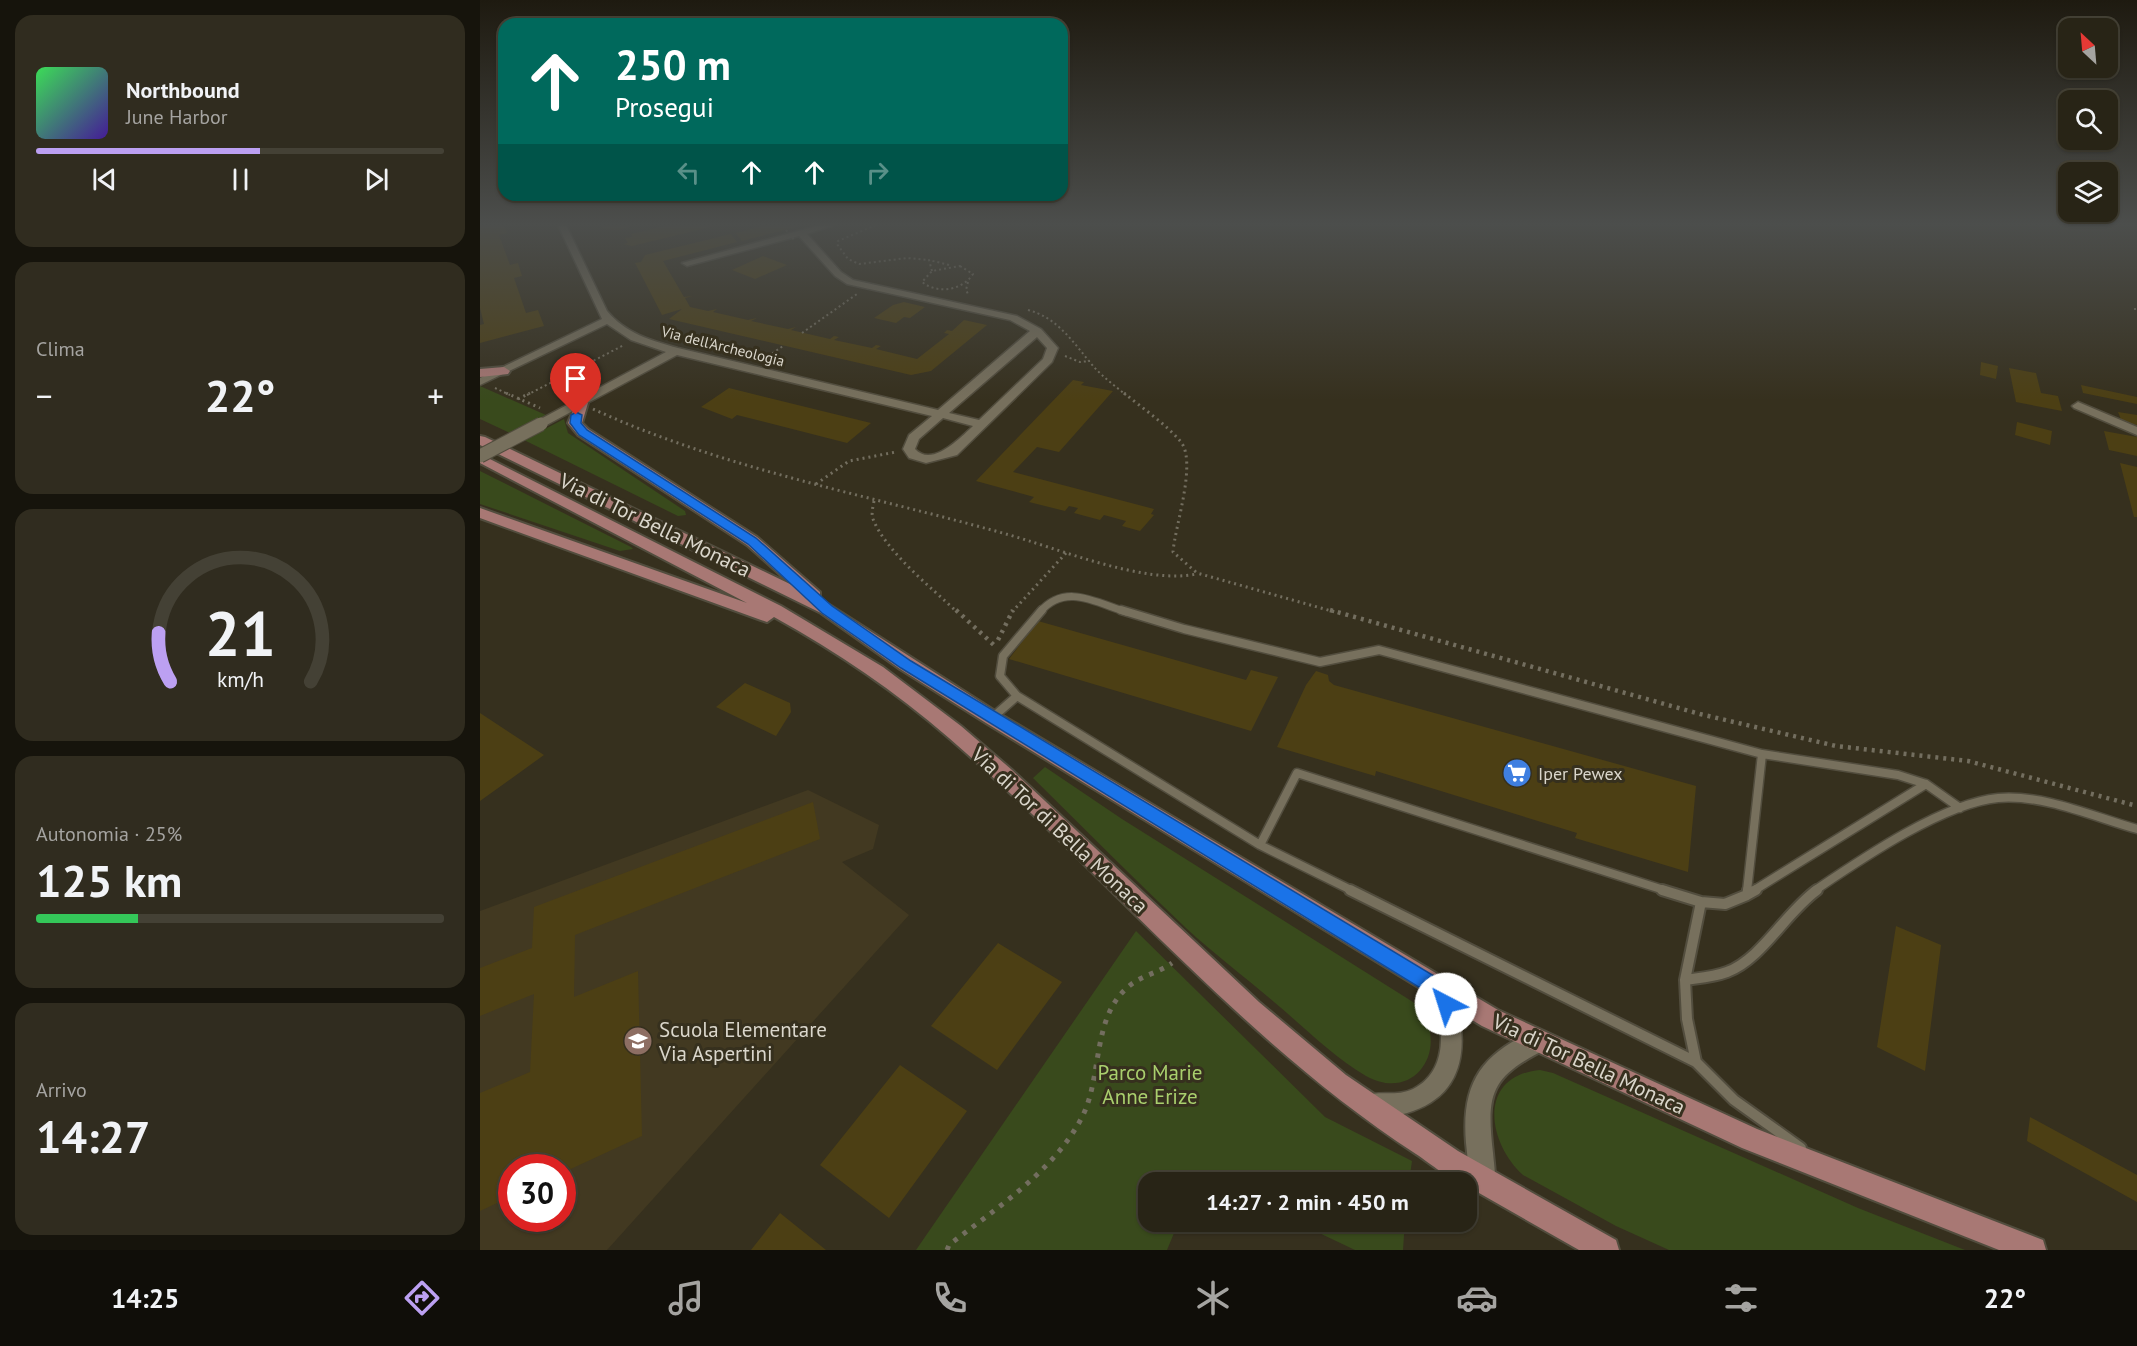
<!DOCTYPE html>
<html lang="it">
<head>
<meta charset="utf-8">
<style>
  body { margin:0; font-family:"PT Sans",sans-serif; background:#302c1f; color:#f1f3f6; height:100vh; display:flex; flex-direction:column; font-size:22px; white-space:nowrap }
  * { box-sizing:border-box; margin:0 }
  p { font-size:20px; color:#a5a4a1 }
  .icon { flex:none; width:33px; height:33px; fill:none; stroke:currentColor; stroke-width:2; stroke-linecap:round; stroke-linejoin:round }
  .map { position:relative; flex:1; overflow:hidden }
  .panel { display:flex; flex-direction:column; gap:15px; padding:15px; background:#16140c; width:480px }
  .panel>* { flex:none }
  .top-card { position:absolute; left:18px; top:18px; width:570px; height:183px; border-radius:18px; box-shadow:0 2px 4px #0004,0 0 0 2px #444135; background:#00695c; color:#fff; overflow:hidden }
  .needle { width:39px; rotate:334deg }
  .controls { position:absolute; left:1578px; top:18px; display:grid; gap:12px }
  .controls a { display:grid; place-items:center; width:60px; height:60px; border-radius:12px; background:#282416; box-shadow:0 2px 4px #0004,0 0 0 2px #444135; font-size:30px }
  .speed { position:absolute; left:18px; top:1154px; display:flex; gap:12px; font-size:30px; font-weight:700; text-align:center }
  .speed>* { display:grid; place-content:center; width:78px; height:78px; border-radius:50%; background:#282416; box-shadow:0 2px 4px #0004,0 0 0 2px #444135; line-height:1 }
  .speed .limit { border:9px solid #d22; background:#fff; color:#111 }
  .pin { position:absolute; display:grid; place-items:center; width:51px; height:51px; color:#fff; margin:-62px -26px; border-radius:50% 50% 50% 0; rotate:-45deg; box-shadow:0 0 6px #0007 }
  .pin .icon { rotate:45deg }
  .me { position:absolute; width:66px; margin:-33px; rotate:320deg; stroke-linejoin:round; filter:drop-shadow(0 0 4px #0008) }
  .turn { display:flex; align-items:center; gap:21px; height:126px; padding:0 18px; font-size:27px }
  .turn .icon { width:78px; height:78px; stroke-width:2.5 }
  .turn b { display:block; font-size:42px; line-height:51px }
  .lanes { display:flex; align-items:center; height:57px; padding:0 18px; background:#0003; justify-content:center; gap:30px; direction:ltr }
  .lanes .off { opacity:.35 }
  .big { font-size:45px; font-weight:800; line-height:1.1 }
  .panel .tile { flex:1; display:flex; flex-direction:column; justify-content:center; gap:9px; min-width:0; padding:0 21px; border-radius:18px; background:#302c1f }
  .panel .dial { align-items:center; gap:0 }
  .dial svg { height:156px; overflow:visible; fill:none; stroke:#444135; stroke-width:7; stroke-linecap:round; text-anchor:middle }
  .dial text { fill:#f1f3f6; stroke:none }
  .song { display:flex; align-items:center; gap:18px }
  .cover { width:72px; height:72px; border-radius:9px; background:linear-gradient(135deg,hsl(130 70% 55%),hsl(260 70% 35%)) }
  .played { height:6px; border-radius:3px; background:linear-gradient(90deg,#bca0f2 55%,#444135 55%) }
  .keys { display:flex; justify-content:space-around; direction:ltr }
  .heat { display:flex; justify-content:space-between; align-items:center; font-size:33px; direction:ltr }
  .charge { height:9px; border-radius:4px; background:linear-gradient(90deg,#34c759 25%,#444135 0) }
  .trip { position:absolute; left:658px; top:1172px; width:339px; height:60px; border-radius:18px; background:#282416; box-shadow:0 2px 4px #0004,0 0 0 2px #444135; font-weight:800; line-height:60px; text-align:center }
  .dock { display:flex; height:96px; justify-content:space-around; align-items:center; background:#100e09; color:#a5a4a1 }
  .dock .icon { width:42px; height:42px }
  .dock .active { color:#bca0f2 }
  .dock b { font-size:27px; color:#f1f3f6 }
  main { display:flex; flex:1; min-height:0 }
  .map>svg:first-child { display:block }
  .built { fill:#423921; fill-rule:evenodd }
  .green { fill:#394a1c }
  .building { fill:#4c3f14 }
  .lines { fill:none; stroke-linecap:round; stroke-linejoin:round }
  .service-far2-casing { stroke:#524d3e; stroke-width:9 }
  .service-far1-casing { stroke:#524d3e; stroke-width:11 }
  .service-casing { stroke:#524d3e; stroke-width:14 }
  .minor-casing { stroke:#524d3e; stroke-width:3 }
  .secondary-casing { stroke:#524d3e; stroke-width:4 }
  .primary-casing { stroke:#524d3e; stroke-width:4 }
  .path-far3 { stroke:#736e5f; stroke-width:2; stroke-dasharray:2 3; stroke-linecap:butt }
  .path-far2 { stroke:#736e5f; stroke-width:3; stroke-dasharray:2 4; stroke-linecap:butt }
  .path-far1 { stroke:#736e5f; stroke-width:4.5; stroke-dasharray:3 5; stroke-linecap:butt }
  .path { stroke:#736e5f; stroke-width:5; stroke-dasharray:4.5 7; stroke-linecap:butt }
  .service-far2 { stroke:#77705d; stroke-width:7 }
  .service-far1 { stroke:#77705d; stroke-width:8 }
  .service { stroke:#77705d; stroke-width:10 }
  .minor { fill:#77705d; fill-rule:evenodd }
  .secondary { fill:#77705d; fill-rule:evenodd }
  .primary { fill:#a87874; fill-rule:evenodd }
  .minor-bridge-casing { stroke:#524d3e; stroke-width:15; stroke-linecap:butt }
  .path-bridge { stroke:#736e5f; stroke-width:2; stroke-dasharray:2 3; stroke-linecap:butt }
  .minor-bridge { stroke:#77705d; stroke-width:13 }
  .route { fill:#1a73e8; stroke:#114b97; stroke-width:1.5 }
  .labels { text-anchor:middle; dominant-baseline:central; stroke-width:6; stroke-linejoin:round; paint-order:stroke }
  .far-street-label { font-size:15px; fill:#dad6cb; stroke:#36301e }
  .poi-label { font-size:18px; fill:#dad6cb; stroke:#36301e; text-anchor:start }
  .near-street-label { font-size:21px; fill:#dad6cb; stroke:#36301e }
  .near-poi-label { font-size:21px; fill:#dad6cb; stroke:#36301e; text-anchor:start }
  .near-park-label { font-size:21px; fill:#a9cf6d; stroke:#36301e }
</style>
</head>
<body>
<main>
<section class="panel">
<div class="tile">
<div class="song"><i class="cover"></i><div><b>Northbound</b><p>June Harbor</p></div></div>
<div class="played"></div>
<div class="keys"><svg class="icon" aria-label="previous" viewBox="0 0 24 24"><path d="M18 5L8 12l10 7zM5 5v14"/></svg><svg class="icon" aria-label="pause" viewBox="0 0 24 24"><path d="M8 5v14M16 5v14"/></svg><svg class="icon" aria-label="next" viewBox="0 0 24 24"><path d="M6 5l10 7-10 7zM19 5v14"/></svg></div>
</div>
<div class="tile"><p>Clima</p>
<div class="heat"><a>−</a><b class="big">22°</b><a>+</a></div>
</div>
<div class="tile dial"><svg viewBox="0 0 100 80">
<path d="M14 69A42 42 0 1 1 86 69"/>
<path d="M14 69A42 42 0 0 1 8 44" stroke="#bca0f2"/>
<text x="50" y="56" font-size="32" font-weight="700">21</text>
<text x="50" y="72" font-size="11">km/h</text>
</svg></div>
<div class="tile"><p>Autonomia · 25%</p><b class="big">125 km</b><div class="charge"></div></div>
<div class="tile"><p>Arrivo</p><b class="big">14:27</b></div>
</section>
<div class="map">
<svg width="1657" height="1250" viewBox="0 0 1657 1250">
  <rect width="100%" height="100%" fill="#36301e"/>
  <path class="built" d="M328,790L399,825L393,849L362,862L429,915L127,1250H0V911ZM32,1167H82V1218H32Z"/>
  <path class="green" d="M0,386L66,415L30,433L0,419Z
    M84,419L88,433L205,511L206,515L198,516L44,440Z
    M0,471L151,547L153,549L140,551L0,504Z
    M565,767L642,819L933,1002C974,1041 938,1105 886,1076C853,1057 823,1026 794,1002C765,977 734,954 706,928C654,879 604,828 553,778Z
    M656,931L845,1117L932,1161L929,1182H733L718,1175L715,1182H669V1221H699L687,1250H436Z
    M1060,1070L1073,1073L1378,1208L1485,1250H1189L1136,1226L1043,1175C1007,1142 997,1076 1060,1070Z
    M814,1221H925L923,1250H875Z"/>
  <path class="building" d="M0,225H24L27,233L19,235L30,265L38,263L42,276L34,278L46,313L58,310L64,326L0,343V325L4,324L0,308Z
    M121,225H153V226L138,230L123,229Z
    M188,225L235,226L152,246L143,244L148,243L145,238L152,237L151,234Z
    M286,225H320V226L262,241L256,233Z
    M251,234L257,242L183,261L204,297L213,296L205,298L210,307L228,311L237,309L233,312L268,320L277,318L271,321L308,329L316,327L311,330L350,339L354,336L359,337L354,340L392,348L396,345L401,346L396,349L437,359L469,334L464,333L467,330L472,331L484,320L507,325L451,371L431,375L189,319L202,309L182,315L155,263L161,262L165,255Z
    M283,256L307,265L275,279L252,270Z
    M424,302L445,307L430,318L424,317L416,323L394,318L413,305Z
    M1501,362L1518,366L1516,379L1500,375Z
    M1529,368L1556,373L1561,393L1578,396L1582,411L1536,402Z
    M593,380L604,382L601,385L633,391L579,452L557,447L533,472L674,509L671,514L674,515L660,531L642,526L646,521L624,515L620,520L594,513L598,508L589,506L585,511L549,502L554,497L496,481Z
    M1601,385L1657,397V404L1603,393Z
    M249,388L391,423L367,443L257,415L252,419L221,407Z
    M1638,412L1657,415V425L1642,422Z
    M1537,422L1572,431L1570,445L1535,435Z
    M1624,431L1657,437V456L1629,450Z
    M1640,463L1657,467V517H1654Z
    M558,621L766,680L771,670L798,677L771,731L529,659Z
    M836,671L848,675L849,681L854,685L1216,786L1208,872L1095,838L1097,833L896,771L895,776L797,747L826,685Z
    M265,683L310,703L311,712L296,736L236,707Z
    M0,713L64,755L0,801Z
    M333,802L340,839L95,935L94,997L158,971L162,1136L82,1173V1167H32V1196L0,1211V1093L50,1072L54,994L0,1016V968L52,948L54,907Z
    M1416,926L1461,945L1445,1071L1397,1047Z
    M518,943L582,982L517,1070L451,1026Z
    M420,1065L487,1111L409,1218L340,1165Z
    M1550,1117L1657,1175V1202L1547,1141Z
    M300,1213L346,1250H271Z"/>
  <g class="lines">
    <g class="service-far2-casing">
      <path id="service-far2" d="M560,612C585,583 615,602 646,612"/>
    </g>
    <g class="service-far1-casing">
      <path id="service-far1" d="M641,610L704,629L840,662L899,650L1282,754L1267,891
        M537,696L520,676L523,656L562,610
        M512,718L537,696L780,845L873,891
        M1282,754L1418,775L1446,784L1480,808
        M780,845L817,773L1187,891
        M1273,891L1446,784
        M1334,891C1380,860 1463,803 1518,798C1564,794 1614,817 1657,829"/>
    </g>
    <g class="service-casing">
      <path id="service" d="M870,890L1216,1062L1254,1100L1321,1148
        M1182,890L1221,902
        M1267,895L1276,890
        M1205,980C1219,978 1234,977 1247,972C1282,959 1305,913 1337,890
        M1216,1062L1207,1019L1205,980L1221,902L1245,904L1267,895L1268,890"/>
    </g>
    <g class="minor-casing">
      <path id="minor" d="M78,225H86L127,311C145,333 172,341 198,348L458,410L550,331L530,320L367,284L355,276L319,236L207,266L202,263L340,225H354L327,234L361,272L373,280L537,316L561,329L578,348L572,362L477,455L446,463L429,458L423,449L429,435L452,416L197,355L61,428L55,424L57,421L186,352L151,340L127,324L0,385V378L122,319ZM557,337L567,348L563,359L499,420L469,413ZM463,418L493,426C481,437 452,468 435,449L439,439Z
        M1598,402L1657,427V435L1594,408L1592,406Z
        M962,981L969,984C989,1032 991,1091 933,1111C917,1117 899,1118 883,1112L880,1104L883,1096C899,1090 917,1097 933,1089C961,1075 965,1043 958,1015C956,1004 950,994 955,984Z"/>
    </g>
    <g class="secondary-casing">
      <path id="secondary" d="M1058,1029L1066,1033L1070,1041L1066,1049C1011,1077 1006,1092 1013,1153C1014,1166 1017,1177 1012,1189L1003,1193L994,1189C988,1175 988,1159 986,1143C981,1082 1002,1053 1058,1029Z"/>
    </g>
    <g class="primary-casing">
      <path id="primary" d="M24,367L30,371L28,374L0,377V369Z
        M102,399L108,403L102,423L108,429L277,537L340,592V599L518,713L1018,1010L1277,1129L1563,1240L1566,1250H1519L1262,1148L1002,1026L506,723L420,669L341,613L0,445V436L5,437L312,585L267,545L98,435L88,423L96,403Z
        M0,454L301,606L403,667L481,726L532,770L779,1002L866,1075L978,1151L1136,1240L1139,1250H1099L999,1193L987,1186V1182C971,1182 950,1163 936,1154C760,1039 627,875 469,738C415,691 357,652 294,617L287,622L281,620L0,518V508L267,603L0,463Z"/>
    </g>
    <path class="path-far3" d="M396,225L358,241L357,244L368,259L379,264L427,258L449,260
      M480,266L493,274C482,291 457,294 442,282L452,271Z
      M452,271L449,260L469,265
      M488,282L486,290L489,296
      M1654,309H1657
      M548,310C579,318 594,344 614,367C623,377 635,386 646,395
      M322,333L377,294
      M585,356L600,362L610,361
      M284,359L303,346
      M15,388L30,395
      M47,395L144,345"/>
    <path class="path-far2" d="M26,393L60,408
      M644,393C662,408 686,424 701,442C717,463 695,526 693,552L717,573L855,612
      M38,399L50,393
      M113,409C244,469 388,495 526,534C577,548 665,585 716,574
      M336,484L369,461L416,452
      M394,501C393,507 391,513 393,519C406,552 452,588 477,612
      M532,612L586,553"/>
    <path class="path-far1" d="M476,610L515,646
      M850,610L1220,714L1356,746L1488,761L1657,806
      M518,640L533,610"/>
    <path class="path" d="M467,1250L469,1245C515,1209 573,1172 601,1119C623,1079 611,1018 648,987C660,976 678,973 692,963"/>
    <use href="#service-far2" class="service-far2"/>
    <use href="#service-far1" class="service-far1"/>
    <use href="#service" class="service"/>
    <use href="#minor" class="minor"/>
    <use href="#secondary" class="secondary"/>
    <use href="#primary" class="primary"/>
    <g class="minor-bridge-casing">
      <path id="minor-bridge" d="M0,456L61,424"/>
    </g>
    <path class="path-bridge" d="M306,230L315,241"/>
    <use href="#minor-bridge" class="minor-bridge"/>
  </g>
  <linearGradient id="sky" x2="0" y2="1"><stop stop-color="#1e1a10"/><stop offset="0.56" stop-color="#4c4e4c"/><stop offset="1" stop-color="#4c4e4c" stop-opacity="0"/></linearGradient>
  <rect width="1657" height="400" fill="url(#sky)"/>
  <path class="route" d="M96,412L102,415L101,423L107,430L276,538L352,606L431,661L969,985L975,1004L972,1010L966,1013L959,1010L955,997L421,668L342,613L268,544L99,435L90,423L91,415Z"/>
  <defs>
    <g id="supermarket-disc" transform="scale(1.5)"><circle r="9.5" fill="#3f7fe0" stroke="#36301e"/><path d="M-6-5.5h2.5l.6 2H6L4.5 2H-2.5L-4.4-4H-6ZM-1.5 3.2a1.3 1.3 0 1 0 .1 0ZM3 3.2a1.3 1.3 0 1 0 .1 0Z" fill="#fff"/></g>
    <g id="school-disc" transform="scale(1.5)"><circle r="9.5" fill="#8d6e63" stroke="#36301e"/><path d="M0-5L7-2L0 1L-7-2ZM-4 1L0 2.5L4 1V4Q0 6-4 4Z" fill="#fff"/></g>
  </defs>
  <g fill-rule="evenodd">
    <use href="#supermarket-disc" x="1037" y="773"/>
    <use href="#school-disc" x="158" y="1041"/>
  </g>
  <g class="labels">
    <g class="far-street-label">
      <text transform="translate(243 346) rotate(14)">Via dell'Archeologia</text>
    </g>
    <g class="poi-label">
      <text x="1058" y="773">Iper Pewex</text>
    </g>
    <g class="near-street-label">
      <text transform="translate(175 525) rotate(26)">Via di Tor Bella Monaca</text>
      <text transform="translate(580 830) rotate(43)">Via di Tor di Bella Monaca</text>
      <text transform="translate(1109 1064) rotate(25)">Via di Tor Bella Monaca</text>
    </g>
    <g class="near-poi-label">
      <text x="179" y="1029">Scuola Elementare<tspan x="179" dy="24">Via Aspertini</tspan></text>
    </g>
    <g class="near-park-label">
      <text x="670" y="1072">Parco Marie<tspan x="670" dy="24">Anne Erize</tspan></text>
    </g>
  </g>
</svg>
<div class="controls">
<a><svg class="needle" viewBox="-14 -14 28 28"><path d="M0-13l5 13h-10z" fill="#e53935"/><path d="M0 13l5-13h-10z" fill="#a5a4a1"/></svg></a>
<a><svg class="icon" aria-label="search" viewBox="0 0 24 24"><circle cx="10" cy="10" r="6"/><path d="M15 15l6 6"/></svg></a>
<a><svg class="icon" aria-label="layers" viewBox="0 0 24 24"><path d="M12 4l9 5-9 5-9-5zM3 14l9 5 9-5"/></svg></a>
</div>
<div class="speed"><div class="limit">30</div></div>
<div class="pin" style="left:96px;top:415px;background:#d93025"><svg class="icon" aria-label="arrive" viewBox="0 0 24 24"><path d="M6 21V4h12l-3 4 3 4H6"/></svg></div>
<svg class="me" style="left:966px;top:1004px" viewBox="-20 -20 40 40"><circle r="19" fill="#fff"/><path d="M0-13L10 11 0 6-10 11z" fill="#1a73e8"/></svg>
<div class="trip">14:27 · 2 min · 450 m</div>
<div class="top-card">
<div class="turn"><svg class="icon" aria-label="ahead" viewBox="0 0 24 24"><path d="M12 20V5M6 11l6-6 6 6"/></svg><div><b>250 m</b>Prosegui</div></div>
<div class="lanes"><svg class="icon off" aria-label="left" viewBox="0 0 24 24"><path d="M17 20v-9H6M10 6l-5 5 5 5"/></svg><svg class="icon" aria-label="ahead" viewBox="0 0 24 24"><path d="M12 20V5M6 11l6-6 6 6"/></svg><svg class="icon" aria-label="ahead" viewBox="0 0 24 24"><path d="M12 20V5M6 11l6-6 6 6"/></svg><svg class="icon off" aria-label="right" viewBox="0 0 24 24"><path d="M7 20v-9h11M14 6l5 5-5 5"/></svg></div>
</div>
</div>
</main>
<nav class="dock">
<b>14:25</b>
<svg class="icon active" aria-label="directions" viewBox="0 0 24 24"><path d="M12 3l9 9-9 9-9-9zM9 14v-3h6M13 9l2 2-2 2"/></svg>
<svg class="icon" aria-label="music" viewBox="0 0 24 24"><path d="M9 18V5l10-2v13"/><circle cx="6" cy="18" r="3"/><circle cx="16" cy="16" r="3"/></svg>
<svg class="icon" aria-label="phone" viewBox="0 0 24 24"><path d="M5 4h4l2 5-3 2q2 4 5 5l2-3 5 2v4C11 20 4 13 5 4z"/></svg>
<svg class="icon" aria-label="climate" viewBox="0 0 24 24"><path d="M12 3v18M4 7l16 10M4 17L20 7"/></svg>
<svg class="icon" aria-label="car" viewBox="0 0 24 24"><path d="M5 17H2v-5l4-1 3-4h7l3 4 3 1v5h-3M9 17h6M6 11h13"/><circle cx="7" cy="17" r="2"/><circle cx="17" cy="17" r="2"/></svg>
<svg class="icon" aria-label="filters" viewBox="0 0 24 24"><path d="M4 7h16M4 17h16"/><circle cx="9" cy="7" r="2"/><circle cx="15" cy="17" r="2"/></svg>
<b>22°</b>
</nav>
</body>
</html>
